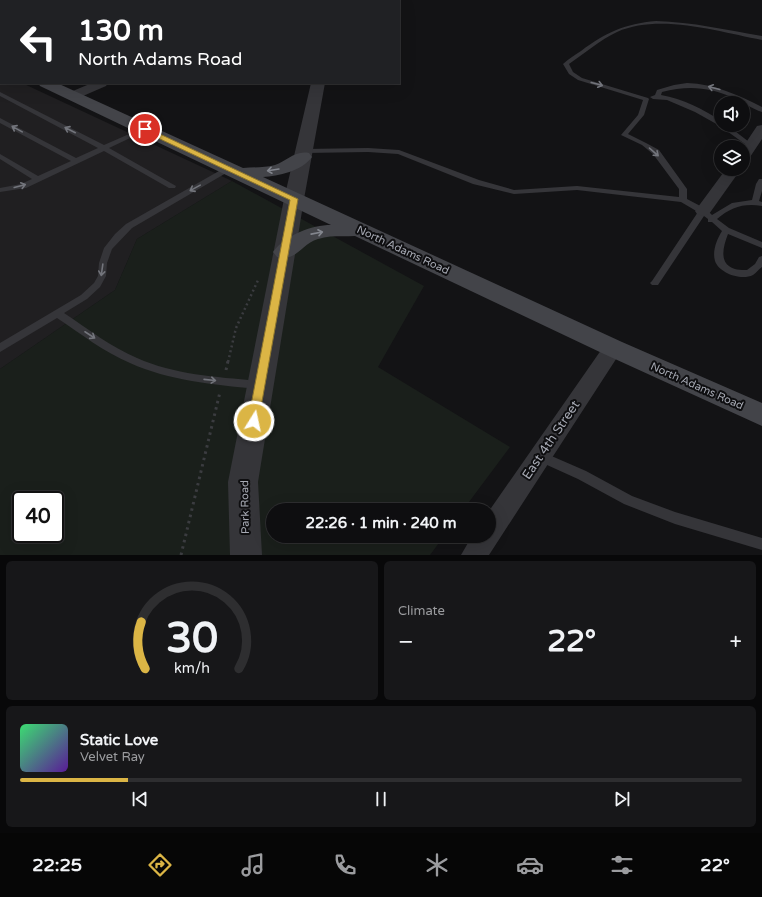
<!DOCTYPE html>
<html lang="en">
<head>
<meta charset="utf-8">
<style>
  body { margin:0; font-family:"Varela Round",sans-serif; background:#171719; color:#f1f3f6; height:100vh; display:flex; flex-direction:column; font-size:15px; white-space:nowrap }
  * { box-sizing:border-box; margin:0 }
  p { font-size:13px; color:#9b9c9f }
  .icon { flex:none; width:22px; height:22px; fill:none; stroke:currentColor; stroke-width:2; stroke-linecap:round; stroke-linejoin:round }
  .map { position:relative; height:555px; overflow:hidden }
  .sheet { display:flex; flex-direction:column; gap:6px; padding:6px; background:#080809; flex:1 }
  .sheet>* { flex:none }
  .banner { position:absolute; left:0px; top:0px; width:400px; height:84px; box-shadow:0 4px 16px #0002,0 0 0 1px #2e2e30; background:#202124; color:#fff; overflow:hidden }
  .fabs { position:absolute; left:714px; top:96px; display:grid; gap:8px }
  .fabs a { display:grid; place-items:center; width:36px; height:36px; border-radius:50%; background:#0e0e10; box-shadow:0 4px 16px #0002,0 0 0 1px #2e2e30; font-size:20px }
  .speed { position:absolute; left:12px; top:491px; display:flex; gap:8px; font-size:20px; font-weight:700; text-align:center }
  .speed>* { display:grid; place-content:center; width:52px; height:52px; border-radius:50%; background:#0e0e10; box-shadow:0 4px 16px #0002,0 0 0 1px #2e2e30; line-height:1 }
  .speed .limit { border:2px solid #111; border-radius:6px; background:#fff; color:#111 }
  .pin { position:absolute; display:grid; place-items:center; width:34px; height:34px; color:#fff; margin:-17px; border:2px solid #fff; border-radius:50%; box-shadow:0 1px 4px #0007 }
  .me { position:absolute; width:44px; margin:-22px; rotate:10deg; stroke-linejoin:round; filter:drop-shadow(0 0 3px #0008) }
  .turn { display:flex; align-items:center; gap:14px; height:84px; padding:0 12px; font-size:18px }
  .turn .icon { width:52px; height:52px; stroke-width:2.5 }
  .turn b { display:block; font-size:28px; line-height:34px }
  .big { font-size:30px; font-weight:700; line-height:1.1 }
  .sheet .tile { flex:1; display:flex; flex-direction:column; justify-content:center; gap:6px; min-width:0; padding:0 14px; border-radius:6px; background:#171719 }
  .sheet .dial { align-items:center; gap:0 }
  .dial svg { height:104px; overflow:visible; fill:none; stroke:#2e2e30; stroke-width:7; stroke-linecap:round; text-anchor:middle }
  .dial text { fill:#f1f3f6; stroke:none }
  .song { display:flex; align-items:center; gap:12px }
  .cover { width:48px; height:48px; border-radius:6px; background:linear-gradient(135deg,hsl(140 70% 55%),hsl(270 70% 35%)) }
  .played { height:4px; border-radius:2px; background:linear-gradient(90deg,#dbb545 15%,#2e2e30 15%) }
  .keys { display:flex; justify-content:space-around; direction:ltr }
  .heat { display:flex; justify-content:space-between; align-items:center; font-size:22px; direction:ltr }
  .sheet .tiles { flex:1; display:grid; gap:6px; grid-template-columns:1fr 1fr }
  .tile:last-child { grid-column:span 2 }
  .trip { position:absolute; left:266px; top:503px; width:230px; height:40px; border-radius:20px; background:#0e0e10; box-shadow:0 4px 16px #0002,0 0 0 1px #2e2e30; font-weight:700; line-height:40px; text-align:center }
  .menu { display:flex; height:64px; justify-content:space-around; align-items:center; background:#060606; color:#9b9c9f }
  .menu .icon { width:28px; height:28px }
  .menu .current { color:#dbb545 }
  .menu b { font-size:18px; color:#f1f3f6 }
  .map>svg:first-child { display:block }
  .built { fill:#201f21 }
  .green { fill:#1a1f1b; fill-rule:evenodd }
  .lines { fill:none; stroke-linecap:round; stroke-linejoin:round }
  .path-far1 { stroke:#3b3c40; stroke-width:2.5; stroke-dasharray:2 3; stroke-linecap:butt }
  .path { stroke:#3b3c40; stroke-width:3; stroke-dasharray:2.5 4; stroke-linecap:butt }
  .service { fill:#353539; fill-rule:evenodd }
  .minor { fill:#353539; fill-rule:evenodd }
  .tertiary { fill:#353539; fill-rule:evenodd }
  .secondary { fill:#434449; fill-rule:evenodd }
  .oneway { stroke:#73757c }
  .oneway2 { stroke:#83868e }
  .route { fill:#dbb545; stroke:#8e762d }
  .labels { text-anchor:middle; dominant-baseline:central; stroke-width:4; stroke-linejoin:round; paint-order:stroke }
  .street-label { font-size:11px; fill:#a6a9b3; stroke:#0e0e10 }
  .near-street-label { font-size:13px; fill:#a6a9b3; stroke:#0e0e10 }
</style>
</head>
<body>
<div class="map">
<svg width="762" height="555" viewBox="0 0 762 555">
  <rect width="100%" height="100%" fill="#131315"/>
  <path class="built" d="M0,73L1,83H22L232,181L137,239L115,290L0,369Z"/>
  <path class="green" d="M232,181L424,286L378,367L510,447L463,510H273V536H444L430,555H0V369L115,290L137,239ZM21,500H55V534H21Z"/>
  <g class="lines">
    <path class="path-far1" d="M228,362L236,328L259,278"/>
    <path class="path" d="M226,370L228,361
      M181,555L220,392"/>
    <path class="service" d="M656,21C692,22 727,30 762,36V40C719,32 660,13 617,32C600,40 585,53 569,64L573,72L582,78L648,98L649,99L644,115L628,134L646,143L659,150L687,189V199L706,209L712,215L732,203L752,200L756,184L759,179H762V191L759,201L762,202V206C744,203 731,207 717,219L729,228L762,242V248L728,234C720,254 720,271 747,270L755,264L759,257L762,256V267C759,269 756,273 753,275C741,281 719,273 715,261C712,251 717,239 722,231L712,222H708V219L704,216L658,285H652L650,283L652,281L698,212L681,202L577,190L514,194L473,184L398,154L368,152L305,153L301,151L305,149L368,148L399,150L479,180L514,190L577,186L679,197V189L653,154L642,145L621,135L638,115L643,100L578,80L569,74L563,64C568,59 575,55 581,51C606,32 625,24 656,21Z
      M0,67H1V71H0Z
      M687,83C715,84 738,95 762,107V112C752,109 743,102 734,98C710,87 688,85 662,92L661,95C683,99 703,109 721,121V125H727L753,145V147H749L720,126L695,112L667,100L653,99L650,97L655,95L657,90L674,85Z
      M0,92L104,145L143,128H147V130L109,148L176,186L175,188H169L104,151L26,188L0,192V188L21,184L32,179L0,159V154L38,176L71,161L0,123V118L76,158L98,148L0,96Z
      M226,167H229L233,169L132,228L112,249L107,263L106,276L100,287L87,299L64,313C88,329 111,347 137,358C175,375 218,377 259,381L263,382L264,385L263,388L259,389C216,385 170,381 130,363C104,352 81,334 57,318L0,352V343L81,295L94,283L98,276L99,263L104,248L115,234L126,224Z
      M540,451L586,471L632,496L675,512L762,538V550L675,524L624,504L578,479L536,460L534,456L536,452Z"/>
    <path class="minor" d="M76,0H86L87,1H77Z
      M92,83H108L106,86L76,99H68L66,96L68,93Z
      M762,125V139L748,160L743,161V147L757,126Z
      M726,169H741L709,214L703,216L697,214L695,211Z
      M613,341L620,343L623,348L620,353L489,555H461L472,536H489V511L606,343Z"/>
    <path class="tertiary" d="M327,0H339V1H327Z
      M311,83H325L304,199L258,482L262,555H230L228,482L284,199Z"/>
    <path class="secondary" d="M0,58H1V67H0Z
      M38,83H57L243,168C253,167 265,168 275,165C287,161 295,150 309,153L312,157C302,171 278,176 263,177L622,342L762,403V426L604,354L355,236C343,237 330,235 318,239C301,244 297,262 277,257L273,252C285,235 312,225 331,225L40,86Z"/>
  </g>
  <defs><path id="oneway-shaft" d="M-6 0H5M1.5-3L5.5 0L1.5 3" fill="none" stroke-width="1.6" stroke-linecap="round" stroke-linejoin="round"/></defs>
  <g class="oneway">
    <use href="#oneway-shaft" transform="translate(597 84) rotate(15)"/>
    <use href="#oneway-shaft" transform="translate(714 88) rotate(-165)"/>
    <use href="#oneway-shaft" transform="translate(17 129) rotate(-151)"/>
    <use href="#oneway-shaft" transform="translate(70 130) rotate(-153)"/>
    <use href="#oneway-shaft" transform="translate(654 152) rotate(41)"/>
    <use href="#oneway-shaft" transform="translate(20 186) rotate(-15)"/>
    <use href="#oneway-shaft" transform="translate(195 188) rotate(151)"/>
    <use href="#oneway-shaft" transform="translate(102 270) rotate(98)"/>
    <use href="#oneway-shaft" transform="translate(90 335) rotate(33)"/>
    <use href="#oneway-shaft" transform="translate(210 380) rotate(6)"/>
  </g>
  <g class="oneway2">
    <use href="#oneway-shaft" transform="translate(273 170) rotate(171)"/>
    <use href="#oneway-shaft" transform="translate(317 233) rotate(-11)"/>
  </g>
  <path class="route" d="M145,127L298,199L258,424L254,425L250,424L248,421L290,200L143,131V128Z"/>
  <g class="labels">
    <g class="street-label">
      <text transform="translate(403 250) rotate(25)">North Adams Road</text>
      <text transform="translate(697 386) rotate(24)">North Adams Road</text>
      <text transform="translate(245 507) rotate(-91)">Park Road</text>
    </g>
    <g class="near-street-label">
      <text transform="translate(551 440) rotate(-56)">East 4th Street</text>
    </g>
  </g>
</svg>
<div class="fabs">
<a><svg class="icon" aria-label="sound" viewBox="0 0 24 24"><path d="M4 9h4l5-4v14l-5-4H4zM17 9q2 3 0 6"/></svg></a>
<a><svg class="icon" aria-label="layers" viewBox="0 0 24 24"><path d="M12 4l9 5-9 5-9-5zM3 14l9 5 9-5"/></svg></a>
</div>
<div class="speed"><div class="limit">40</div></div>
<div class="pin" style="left:145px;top:129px;background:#d93025"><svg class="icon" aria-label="arrive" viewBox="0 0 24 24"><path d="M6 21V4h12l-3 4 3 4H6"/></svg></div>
<svg class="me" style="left:254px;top:421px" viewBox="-20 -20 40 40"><circle r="17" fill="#dbb545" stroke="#fff" stroke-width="3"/><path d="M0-11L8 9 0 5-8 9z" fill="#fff"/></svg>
<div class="trip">22:26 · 1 min · 240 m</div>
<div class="banner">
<div class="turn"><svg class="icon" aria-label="left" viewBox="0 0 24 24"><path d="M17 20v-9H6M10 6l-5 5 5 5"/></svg><div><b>130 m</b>North Adams Road</div></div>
</div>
</div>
<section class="sheet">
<div class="tiles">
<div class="tile dial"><svg viewBox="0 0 100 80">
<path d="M14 69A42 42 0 1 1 86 69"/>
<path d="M14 69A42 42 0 0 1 11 33" stroke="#dbb545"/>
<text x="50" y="56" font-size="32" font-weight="700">30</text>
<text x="50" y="72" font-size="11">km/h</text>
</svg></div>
<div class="tile"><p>Climate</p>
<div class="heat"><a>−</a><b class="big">22°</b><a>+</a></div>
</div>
<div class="tile">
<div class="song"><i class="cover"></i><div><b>Static Love</b><p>Velvet Ray</p></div></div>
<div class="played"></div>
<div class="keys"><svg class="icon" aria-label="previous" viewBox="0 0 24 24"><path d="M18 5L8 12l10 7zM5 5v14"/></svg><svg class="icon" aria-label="pause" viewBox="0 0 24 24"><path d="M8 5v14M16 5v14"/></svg><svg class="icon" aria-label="next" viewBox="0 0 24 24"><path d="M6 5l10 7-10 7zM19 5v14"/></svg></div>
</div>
</div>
</section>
<nav class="menu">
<b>22:25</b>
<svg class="icon current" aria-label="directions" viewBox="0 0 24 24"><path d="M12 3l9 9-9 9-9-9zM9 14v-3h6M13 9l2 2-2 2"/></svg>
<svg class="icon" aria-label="music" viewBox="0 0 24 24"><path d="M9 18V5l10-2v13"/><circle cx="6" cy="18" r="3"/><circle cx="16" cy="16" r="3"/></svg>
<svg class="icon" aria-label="phone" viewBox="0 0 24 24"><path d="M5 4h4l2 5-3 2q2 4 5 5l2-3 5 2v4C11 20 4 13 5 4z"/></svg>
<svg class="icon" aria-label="climate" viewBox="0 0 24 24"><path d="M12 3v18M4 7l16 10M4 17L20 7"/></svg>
<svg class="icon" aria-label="car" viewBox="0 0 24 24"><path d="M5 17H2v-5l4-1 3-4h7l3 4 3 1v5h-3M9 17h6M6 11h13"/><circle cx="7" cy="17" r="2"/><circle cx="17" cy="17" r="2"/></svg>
<svg class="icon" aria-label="filters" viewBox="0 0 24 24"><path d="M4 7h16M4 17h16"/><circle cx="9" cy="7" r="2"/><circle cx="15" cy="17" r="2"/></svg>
<b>22°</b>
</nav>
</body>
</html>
